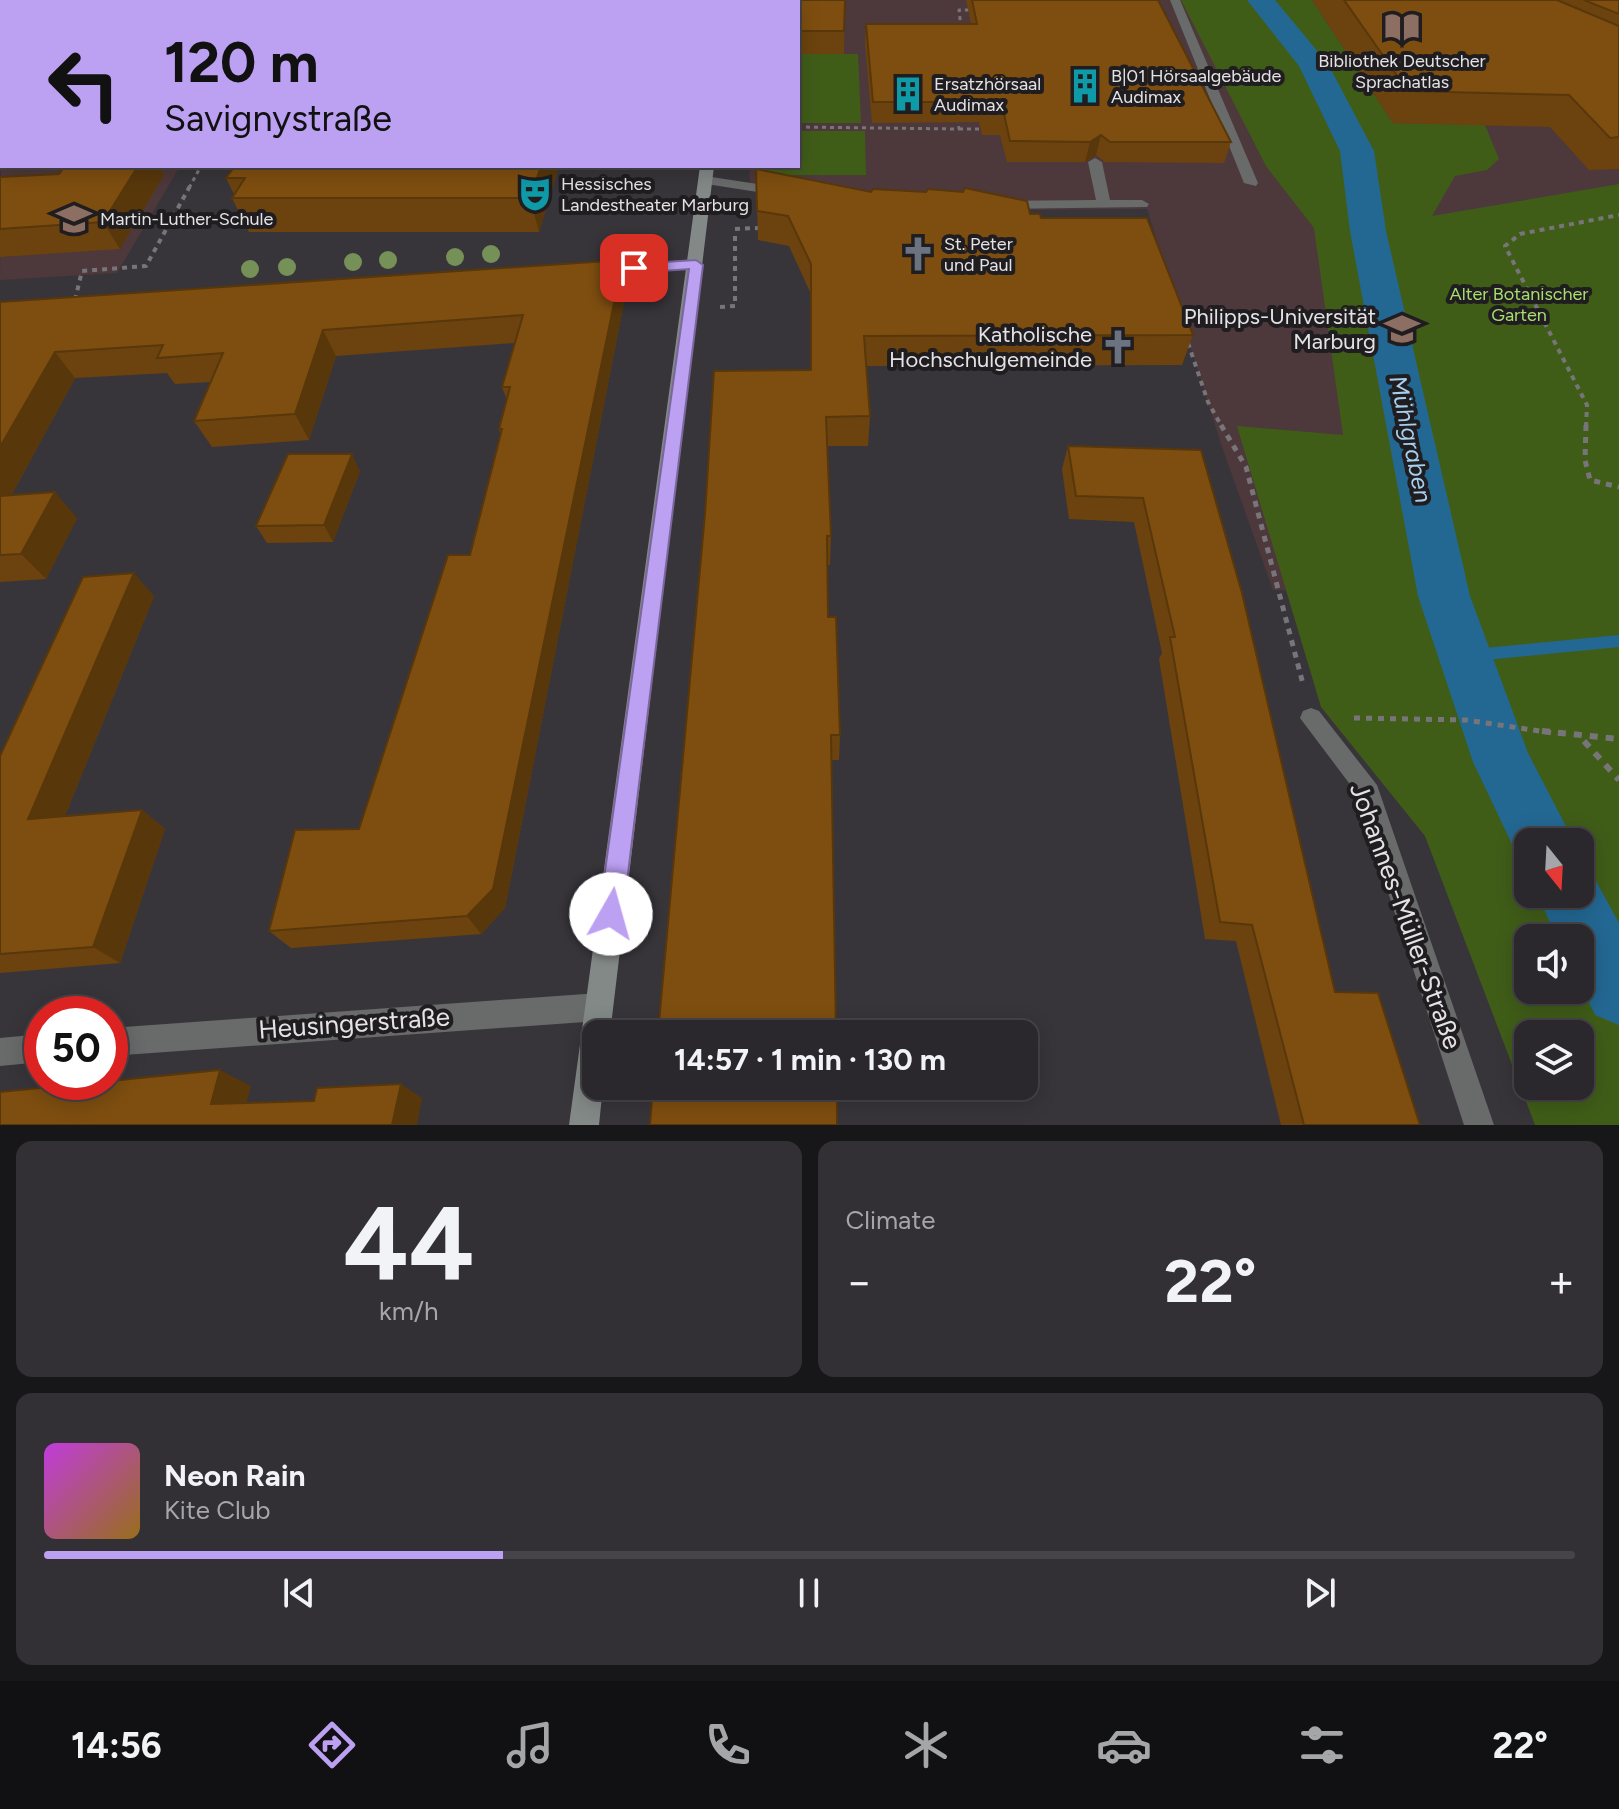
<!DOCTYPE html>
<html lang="en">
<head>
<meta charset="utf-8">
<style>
  body { margin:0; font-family:Figtree,sans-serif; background:#323034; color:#f1f3f6; height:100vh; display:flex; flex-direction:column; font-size:30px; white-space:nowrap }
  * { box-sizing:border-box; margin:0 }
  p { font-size:26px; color:#a5a6a9 }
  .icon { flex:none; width:44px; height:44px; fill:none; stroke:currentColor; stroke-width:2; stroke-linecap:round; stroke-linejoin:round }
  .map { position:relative; height:1125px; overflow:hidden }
  .sheet { display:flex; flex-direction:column; gap:16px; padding:16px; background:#171618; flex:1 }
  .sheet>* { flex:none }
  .banner { position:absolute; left:0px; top:0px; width:800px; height:168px; box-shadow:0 4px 20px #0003,0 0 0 2px #464448; background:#bca0f2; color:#111; overflow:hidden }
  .needle { width:52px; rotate:162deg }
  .controls { position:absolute; left:1514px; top:828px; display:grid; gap:16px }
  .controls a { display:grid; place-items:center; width:80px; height:80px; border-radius:16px; background:#2a282c; box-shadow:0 4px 20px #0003,0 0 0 2px #464448; font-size:40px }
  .speed { position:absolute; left:24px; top:996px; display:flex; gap:16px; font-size:40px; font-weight:700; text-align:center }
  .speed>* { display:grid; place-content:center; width:104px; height:104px; border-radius:50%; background:#2a282c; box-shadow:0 4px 20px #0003,0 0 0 2px #464448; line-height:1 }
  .speed .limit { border:12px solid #d22; background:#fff; color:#111 }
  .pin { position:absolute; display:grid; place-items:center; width:68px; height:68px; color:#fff; margin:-34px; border-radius:16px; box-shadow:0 4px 12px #0006 }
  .me { position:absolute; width:88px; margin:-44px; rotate:7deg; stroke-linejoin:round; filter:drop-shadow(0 0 6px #0008) }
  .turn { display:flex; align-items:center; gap:28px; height:168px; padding:0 32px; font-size:36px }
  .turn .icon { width:104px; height:104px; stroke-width:2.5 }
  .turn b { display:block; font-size:56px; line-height:68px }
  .big { font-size:60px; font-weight:700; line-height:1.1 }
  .sheet .tile { flex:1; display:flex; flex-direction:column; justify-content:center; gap:12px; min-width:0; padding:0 28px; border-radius:16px; background:#323034 }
  .sheet .dial { align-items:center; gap:0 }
  .dial b { font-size:104px; line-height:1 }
  .song { display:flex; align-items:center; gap:24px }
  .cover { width:96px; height:96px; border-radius:12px; background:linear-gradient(135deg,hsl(290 70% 55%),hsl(40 70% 35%)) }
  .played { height:8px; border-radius:4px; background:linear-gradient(90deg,#bca0f2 30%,#464448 30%) }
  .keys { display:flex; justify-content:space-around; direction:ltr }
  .heat { display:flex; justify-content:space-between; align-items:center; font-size:44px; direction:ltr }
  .sheet .tiles { flex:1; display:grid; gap:16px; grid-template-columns:1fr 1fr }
  .tile:last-child { grid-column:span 2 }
  .trip { position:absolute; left:582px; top:1020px; width:456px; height:80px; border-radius:16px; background:#2a282c; box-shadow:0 4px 20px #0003,0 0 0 2px #464448; font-weight:700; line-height:80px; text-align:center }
  .menu { display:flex; height:128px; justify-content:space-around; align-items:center; background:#111012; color:#a5a6a9 }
  .menu .icon { width:56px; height:56px }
  .menu .current { color:#bca0f2 }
  .menu b { font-size:36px; color:#f1f3f6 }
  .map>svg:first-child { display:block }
  .education { fill:#4d383b }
  .green { fill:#405d18; fill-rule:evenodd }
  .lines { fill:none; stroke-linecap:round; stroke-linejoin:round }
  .stream { fill:#236893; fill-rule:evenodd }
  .canal { fill:#236893; fill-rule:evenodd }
  .path-far3 { stroke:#78757a; stroke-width:3; stroke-dasharray:4 4; stroke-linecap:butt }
  .path-far2 { stroke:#78757a; stroke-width:4; stroke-dasharray:5 5; stroke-linecap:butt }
  .path-far1 { stroke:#78757a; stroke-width:5; stroke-dasharray:6 6; stroke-linecap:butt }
  .path { stroke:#78757a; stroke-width:6; stroke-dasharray:8 8; stroke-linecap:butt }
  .service { fill:#686b6a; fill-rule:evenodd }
  .minor { fill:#686b6a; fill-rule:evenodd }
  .secondary { fill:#838987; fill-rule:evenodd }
  .tree { fill:#769157 }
  .wall { fill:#6c430e }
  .shaded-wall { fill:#58370b }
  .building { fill:#7e4e10; stroke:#58370b; stroke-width:2 }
  .route { fill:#bca0f2; stroke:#7a689d; stroke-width:2 }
  .labels { text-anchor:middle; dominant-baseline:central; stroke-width:8; stroke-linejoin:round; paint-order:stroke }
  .far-poi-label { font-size:18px; fill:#e4e2e5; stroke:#1f1d20; text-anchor:start }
  .far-park-label { font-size:18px; fill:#a9dd6e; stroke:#1f1d20 }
  .poi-label { font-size:22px; fill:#e4e2e5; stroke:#1f1d20; text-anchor:end }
  .water-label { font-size:24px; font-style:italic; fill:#a7cfee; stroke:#1f1d20 }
  .near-street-label { font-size:26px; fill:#e4e2e5; stroke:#1f1d20 }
</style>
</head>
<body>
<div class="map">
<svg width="1619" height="1125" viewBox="0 0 1619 1125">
  <rect width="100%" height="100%" fill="#38353a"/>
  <path class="education" d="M179,0H1449L1619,72V892L1540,748L1470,594L1273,590L1222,447L1147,209L868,211L750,184L749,166H798V2H174Z
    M2,67V166H180L117,273L0,280Z"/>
  <path class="green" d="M1181,0H1312L1393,123L1485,125L1499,159L1487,170L1455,176L1432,216L1619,184V1125H1535L1425,836L1321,707L1237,426L1343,435L1314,228L1266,166ZM1528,842H1580V894H1528ZM1528,938H1580V990H1528ZM1528,1034H1580V1086H1528Z
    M798,54H858L861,123H798Z
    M798,131H865L866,175H767L768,166H798Z"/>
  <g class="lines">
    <path class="stream" d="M1619,635V647L1465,662L1460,660L1457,656L1460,652L1465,650Z"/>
    <path class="canal" d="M1247,0H1275L1328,64L1374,151L1386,231L1470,596L1528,753L1574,842H1528V865L1521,863L1473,762L1418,596L1350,231L1340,151L1299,66Z
      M1580,867L1591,872L1619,923V1025L1595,1015L1580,984V938H1557L1537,894H1580Z"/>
    <path class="path-far3" d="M91,2L96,0
      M961,28L959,10H975
      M798,127L959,129L958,119
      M959,129H980
      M189,188L201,166"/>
    <path class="path-far2" d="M735,229L758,228
      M75,300L82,271L146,266L190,186
      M720,307L735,306V231
      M1188,343L1208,402L1222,427
      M1586,427L1587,405L1505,246L1520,234L1619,215"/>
    <path class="path-far1" d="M1221,425L1246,467L1303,684
      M1586,425L1585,460L1590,480L1619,487
      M1354,718L1466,720L1553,733"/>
    <path class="path" d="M1542,731L1619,739
      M1584,741L1619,780"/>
    <path class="service" d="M1170,0H1180L1258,183L1256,186L1244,183Z
      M1095,158L1102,162L1110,200H1142L1149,204L1147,207L1002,209L995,205L1002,201L1096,200L1088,162Z
      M705,176L783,188L790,192L783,196L700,183V177Z"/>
    <path class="minor" d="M696,260L701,262V268L600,275L592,270L600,265Z
      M1311,708L1319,711L1377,785L1494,1125H1464L1355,791L1300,718L1303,711Z
      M599,993L609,997L613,1007L609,1017L599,1021L110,1056V1028Z
      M42,1034V1062L0,1066V1038Z"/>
    <path class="secondary" d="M700,166H714L610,1034H596V1086H603L599,1125H569Z"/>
  </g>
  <g class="tree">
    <circle cx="491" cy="254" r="9"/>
    <circle cx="455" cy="257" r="9"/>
    <circle cx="388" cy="260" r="9"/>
    <circle cx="353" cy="262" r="9"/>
    <circle cx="287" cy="267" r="9"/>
    <circle cx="250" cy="269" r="9"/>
  </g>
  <path class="wall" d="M666,0L665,2H419Z
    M845,0L844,54H798V2Z
    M966,0H1158L1231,142L1224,163L1105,162L1096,155L1085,162H1007L1000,135H982L979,122L872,123L865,43L866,24H971Z
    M1312,0H1619V169L1589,170L1550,127L1393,123Z
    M65,166H159L164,175L120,249L0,257V177L59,174Z
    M235,166H559L539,232H249L232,198L234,194L226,178Z
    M756,169L871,192L1030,214L1041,218L1193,335L1182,365L866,366L870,416L868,446H827L831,536L830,565H827L828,617L840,735L839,760H832L811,370V294L789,246L758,240Z
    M623,260L627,287L505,908L481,934L291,948L269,931L359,829L470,555L501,435L499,429L507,400L502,387L515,343L336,356L309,440L212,447L194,421L211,382L175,384L167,373L75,378L11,496L77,518L46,579L0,582V302Z
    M1068,446L1201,450L1335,992L1420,1125H1281L1236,941L1205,939L1159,659L1162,653L1134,522L1069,519L1062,469Z
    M360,471L333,542L267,543L256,526Z
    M154,596L65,816L142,810L165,829L120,963L0,973V756Z"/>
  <path class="shaded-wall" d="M655,0H666L665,2H655Z
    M2,100V139L0,142V101Z
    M1101,135L1096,155L1085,162L1090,142Z
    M138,166H159L164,175L120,249L103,222Z
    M541,166H559L539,232L530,198Z
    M623,260L627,287L505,908L481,934L467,916Z
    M323,330L336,356L309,440L295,414Z
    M55,352L75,378L0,516V447Z
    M352,454L360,471L333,542L324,525Z
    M55,492L77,518L46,579L21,554Z
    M134,573L154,596L56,838L28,819Z
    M142,810L165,829L120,963L93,947Z
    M220,1070L251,1086L243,1117L211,1104Z
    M401,1084L422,1098L417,1125H392Z"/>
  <path class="building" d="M421,0H655H597L596,2H419Z
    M779,0H845L844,31H798V2H779Z
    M972,0H1158L1231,142H1110L1101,135L1090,142L1010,141L1004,114H984L981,102H873L866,24H977Z
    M1344,0H1557L1619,26V137L1610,138L1569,95L1408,91Z
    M1584,0H1619V14Z
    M2,46V100L0,101V48Z
    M65,166H138L103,222L0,229V177L59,174Z
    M235,166H541L530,198H232L245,178H226Z
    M756,169L871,192L873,189L926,192L928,189L963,192L965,188L1027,201L1030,214H1040L1041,218H1147L1193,335L864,336L870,416L826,417L831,536H827L828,617H836L840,735H831L836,1034H658L705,514L714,371L811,370V264L788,216L757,211Z
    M623,260L493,889L467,916L269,931L295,830L359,829L448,555H470L502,429H499L510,387H502L523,315L323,330L295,414L194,421L223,353L157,358L163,345L55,352L0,447V302Z
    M1068,446L1201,450L1242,593L1335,992L1378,993L1420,1125H1304L1252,925L1220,922L1170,637H1175L1143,498L1076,496Z
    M288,454H352L324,525L256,526Z
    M55,492L21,554L0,555V496Z
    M134,573L28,819L142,810L93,947L0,954V756L83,577Z
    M220,1070L211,1104L314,1101L317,1088L401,1084L392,1125H0V1092Z
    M653,1086H837V1125H650Z"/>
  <path class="route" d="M696,260L703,265L623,914L619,922L611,926L603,922L599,914L689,269L634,273L627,268L634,264Z"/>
  <defs>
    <g id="library-bare" transform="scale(2.76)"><path d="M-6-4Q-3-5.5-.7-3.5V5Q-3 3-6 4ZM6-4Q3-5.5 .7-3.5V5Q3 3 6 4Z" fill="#8d6e63" stroke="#1f1d20" stroke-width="2.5" paint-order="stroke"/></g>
    <g id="building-bare" transform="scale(2.76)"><path d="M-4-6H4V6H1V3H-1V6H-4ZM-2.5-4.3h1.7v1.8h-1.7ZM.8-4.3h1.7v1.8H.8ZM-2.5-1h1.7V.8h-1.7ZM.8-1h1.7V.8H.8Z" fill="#0f9aa8" stroke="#1f1d20" stroke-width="2.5" paint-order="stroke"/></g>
    <g id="theatre-bare" transform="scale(2.76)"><path d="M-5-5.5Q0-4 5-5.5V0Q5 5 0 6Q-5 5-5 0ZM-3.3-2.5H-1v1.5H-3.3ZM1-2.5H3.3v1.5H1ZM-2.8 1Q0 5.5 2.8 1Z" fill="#0f9aa8" stroke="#1f1d20" stroke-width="2.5" paint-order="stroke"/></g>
    <g id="school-bare" transform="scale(2.76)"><path d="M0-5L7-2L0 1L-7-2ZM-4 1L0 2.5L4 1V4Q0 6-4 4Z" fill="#8d6e63" stroke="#1f1d20" stroke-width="2.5" paint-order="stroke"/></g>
    <g id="church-bare" transform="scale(2.76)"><path d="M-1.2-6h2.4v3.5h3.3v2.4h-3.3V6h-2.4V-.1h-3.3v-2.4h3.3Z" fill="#6b7280" stroke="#1f1d20" stroke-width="2.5" paint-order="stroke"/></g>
    <g id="university-bare" transform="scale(2.76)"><path d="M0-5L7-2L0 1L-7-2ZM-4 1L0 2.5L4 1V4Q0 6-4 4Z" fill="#8d6e63" stroke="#1f1d20" stroke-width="2.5" paint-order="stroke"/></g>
  </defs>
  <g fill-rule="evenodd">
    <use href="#library-bare" x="1402" y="27"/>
    <use href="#building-bare" x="1085" y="86"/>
    <use href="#building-bare" x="908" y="94"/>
    <use href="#theatre-bare" x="535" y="194"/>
    <use href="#school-bare" x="74" y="219"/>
    <use href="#church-bare" x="918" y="254"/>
    <use href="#university-bare" x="1402" y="329"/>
    <use href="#church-bare" x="1118" y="347"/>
  </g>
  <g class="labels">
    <g class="far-poi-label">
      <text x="1402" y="61" text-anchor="middle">Bibliothek Deutscher<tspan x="1402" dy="21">Sprachatlas</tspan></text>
      <text x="1111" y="76">B|01 Hörsaalgebäude<tspan x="1111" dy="21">Audimax</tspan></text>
      <text x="934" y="84">Ersatzhörsaal<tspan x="934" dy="21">Audimax</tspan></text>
      <text x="561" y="184">Hessisches<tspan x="561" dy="21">Landestheater Marburg</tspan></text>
      <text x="100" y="219">Martin-Luther-Schule</text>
      <text x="944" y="244">St. Peter<tspan x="944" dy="21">und Paul</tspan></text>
    </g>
    <g class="far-park-label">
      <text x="1519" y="294">Alter Botanischer<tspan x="1519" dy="21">Garten</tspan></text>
    </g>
    <g class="poi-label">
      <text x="1376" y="316">Philipps-Universität<tspan x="1376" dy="25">Marburg</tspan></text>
      <text x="1092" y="334">Katholische<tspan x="1092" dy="25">Hochschulgemeinde</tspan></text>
    </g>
    <g class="water-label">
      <text transform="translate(1411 439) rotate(78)">Mühlgraben</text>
    </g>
    <g class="near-street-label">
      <text transform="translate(1406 916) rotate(70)">Johannes-Müller-Straße</text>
      <text transform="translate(354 1023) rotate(-4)">Heusingerstraße</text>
    </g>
  </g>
</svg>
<div class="controls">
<a><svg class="needle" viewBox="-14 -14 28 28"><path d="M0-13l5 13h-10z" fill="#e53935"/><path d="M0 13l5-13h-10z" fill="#a5a6a9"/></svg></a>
<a><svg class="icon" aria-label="sound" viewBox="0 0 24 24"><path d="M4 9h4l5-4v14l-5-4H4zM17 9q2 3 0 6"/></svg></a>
<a><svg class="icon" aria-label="layers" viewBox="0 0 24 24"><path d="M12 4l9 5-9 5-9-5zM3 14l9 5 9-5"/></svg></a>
</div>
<div class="speed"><div class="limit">50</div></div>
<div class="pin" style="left:634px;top:268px;background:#d93025"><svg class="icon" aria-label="arrive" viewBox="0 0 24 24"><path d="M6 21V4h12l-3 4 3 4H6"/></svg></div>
<svg class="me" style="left:611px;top:914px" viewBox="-20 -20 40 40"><circle r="19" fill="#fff"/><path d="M0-13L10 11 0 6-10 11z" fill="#bca0f2"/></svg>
<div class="trip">14:57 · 1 min · 130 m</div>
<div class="banner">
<div class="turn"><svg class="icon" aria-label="left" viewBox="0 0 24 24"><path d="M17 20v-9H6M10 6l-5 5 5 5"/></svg><div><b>120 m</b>Savignystraße</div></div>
</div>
</div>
<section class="sheet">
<div class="tiles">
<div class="tile dial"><b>44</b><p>km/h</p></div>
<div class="tile"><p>Climate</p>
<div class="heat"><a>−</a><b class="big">22°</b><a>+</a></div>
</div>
<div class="tile">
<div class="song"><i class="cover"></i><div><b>Neon Rain</b><p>Kite Club</p></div></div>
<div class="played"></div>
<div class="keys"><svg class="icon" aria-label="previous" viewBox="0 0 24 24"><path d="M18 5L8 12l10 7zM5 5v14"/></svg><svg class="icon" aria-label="pause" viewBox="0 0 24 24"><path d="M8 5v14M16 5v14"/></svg><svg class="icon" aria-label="next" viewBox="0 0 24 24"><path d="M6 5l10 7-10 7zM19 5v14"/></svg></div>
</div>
</div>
</section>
<nav class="menu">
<b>14:56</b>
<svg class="icon current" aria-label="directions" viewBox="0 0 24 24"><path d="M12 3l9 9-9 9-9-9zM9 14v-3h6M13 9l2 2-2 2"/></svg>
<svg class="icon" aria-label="music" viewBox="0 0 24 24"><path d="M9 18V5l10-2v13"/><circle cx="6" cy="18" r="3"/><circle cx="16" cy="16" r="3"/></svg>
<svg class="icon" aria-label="phone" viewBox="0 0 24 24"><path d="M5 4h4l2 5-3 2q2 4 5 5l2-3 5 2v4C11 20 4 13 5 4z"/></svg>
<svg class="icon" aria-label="climate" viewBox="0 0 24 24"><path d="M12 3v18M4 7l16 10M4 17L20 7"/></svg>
<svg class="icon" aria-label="car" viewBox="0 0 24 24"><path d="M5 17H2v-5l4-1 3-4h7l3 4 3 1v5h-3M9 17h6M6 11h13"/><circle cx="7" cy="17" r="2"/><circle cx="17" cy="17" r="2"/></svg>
<svg class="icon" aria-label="filters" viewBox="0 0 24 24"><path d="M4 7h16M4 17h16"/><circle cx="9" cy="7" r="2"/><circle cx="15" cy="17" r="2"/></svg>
<b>22°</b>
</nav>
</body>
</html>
